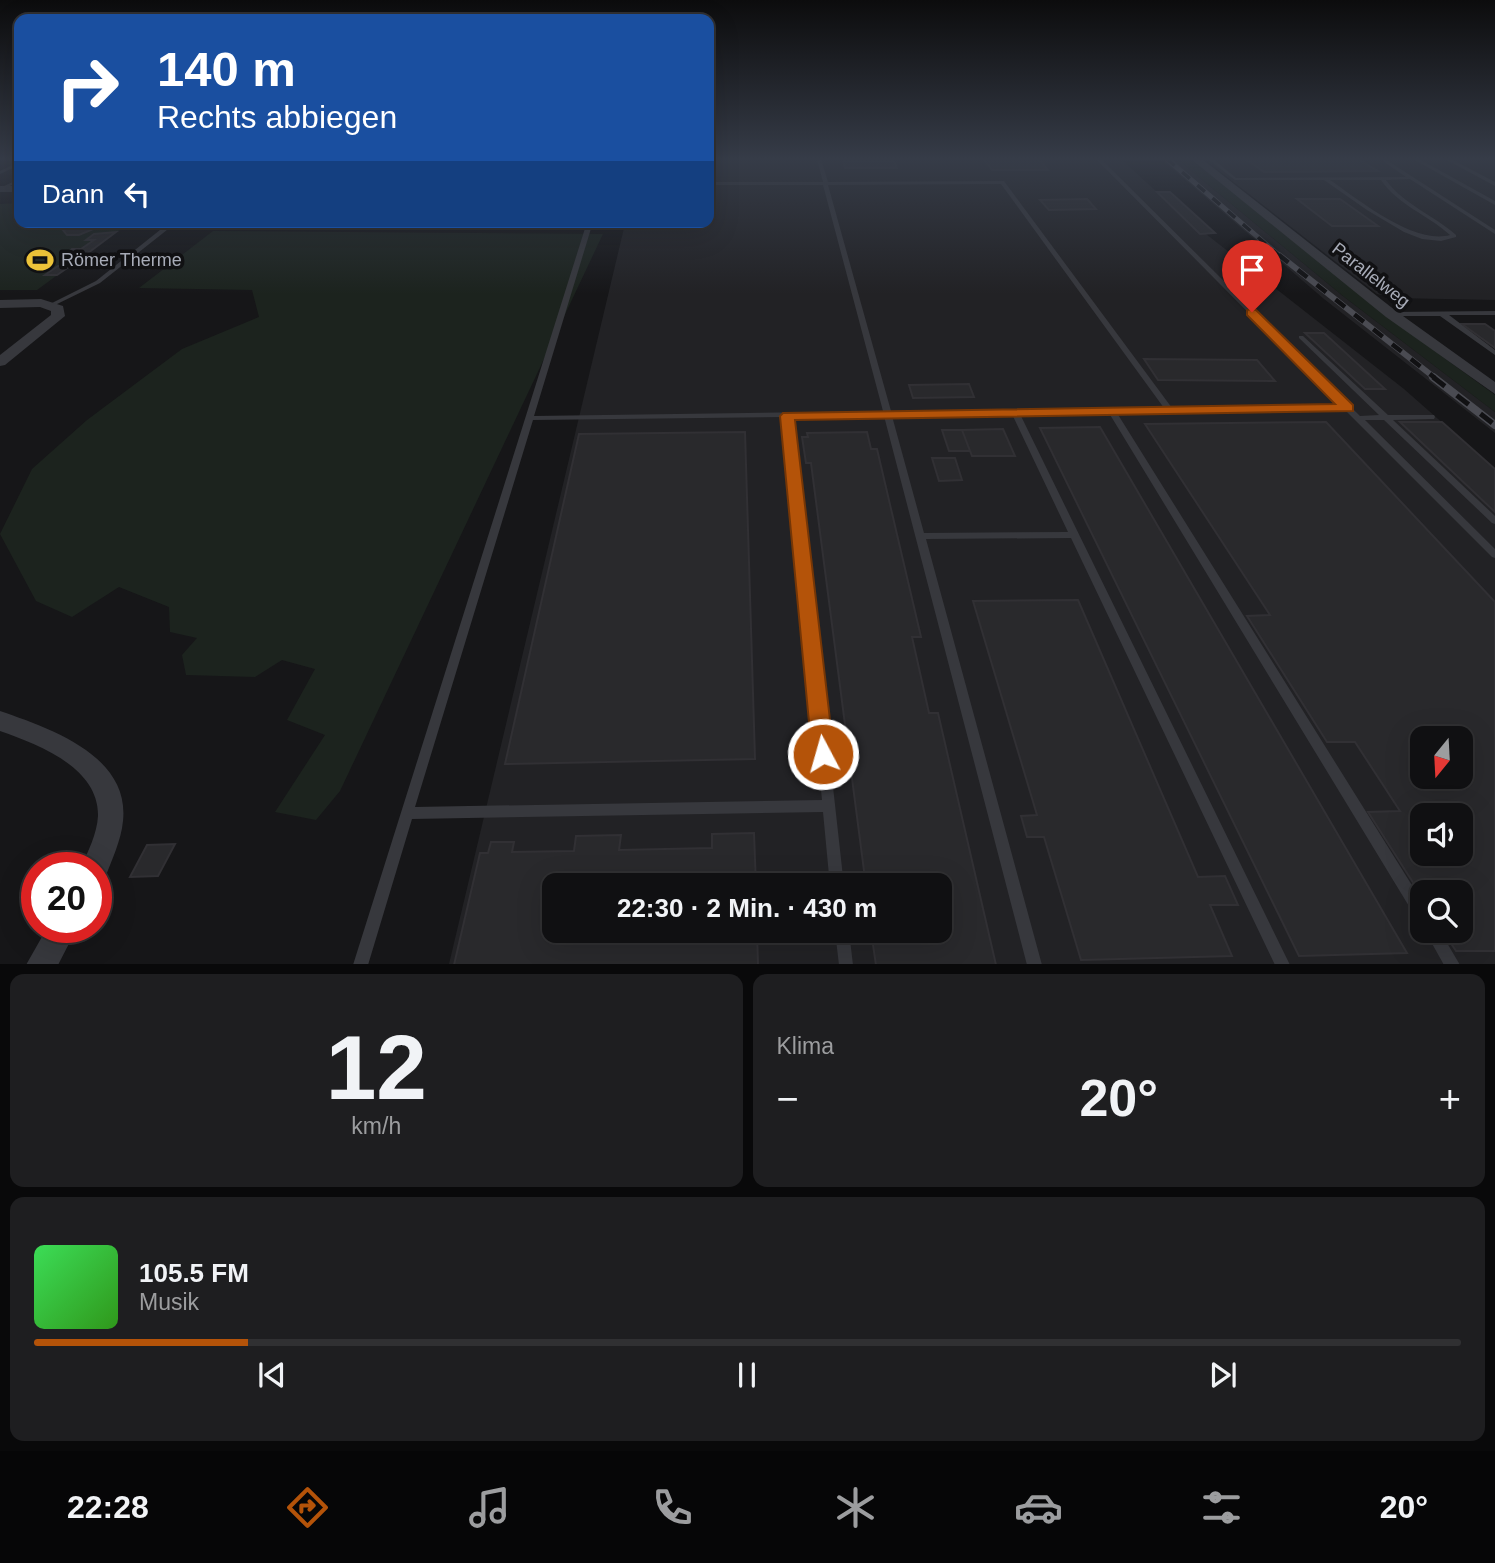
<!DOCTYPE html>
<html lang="de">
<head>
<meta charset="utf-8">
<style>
  body { margin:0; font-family:Helvetica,sans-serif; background:#1e1e20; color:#f1f3f6; height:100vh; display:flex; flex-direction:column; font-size:26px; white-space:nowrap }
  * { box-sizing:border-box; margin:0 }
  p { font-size:23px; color:#9c9d9f }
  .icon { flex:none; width:38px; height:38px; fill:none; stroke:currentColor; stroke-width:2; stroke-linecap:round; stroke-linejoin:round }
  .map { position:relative; height:964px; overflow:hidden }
  .side { display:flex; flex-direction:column; gap:10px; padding:10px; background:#09090a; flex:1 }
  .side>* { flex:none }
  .hud { position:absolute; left:14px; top:14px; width:700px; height:214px; border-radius:14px; box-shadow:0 7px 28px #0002,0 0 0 2px #303032; background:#1a4fa0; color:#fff; overflow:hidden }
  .needle { width:46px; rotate:198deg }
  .buttons { position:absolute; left:1410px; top:726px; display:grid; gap:14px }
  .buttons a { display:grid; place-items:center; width:63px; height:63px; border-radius:14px; background:#101012; box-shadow:0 7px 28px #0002,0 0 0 2px #303032; font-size:35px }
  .speed { position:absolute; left:21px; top:852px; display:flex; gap:14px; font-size:35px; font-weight:700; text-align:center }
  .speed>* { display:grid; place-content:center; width:91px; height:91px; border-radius:50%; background:#101012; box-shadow:0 7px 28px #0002,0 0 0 2px #303032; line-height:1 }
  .speed .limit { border:10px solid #d22; background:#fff; color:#111 }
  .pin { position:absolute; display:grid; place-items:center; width:60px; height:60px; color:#fff; margin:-72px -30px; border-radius:50% 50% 50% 0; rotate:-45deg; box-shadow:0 0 7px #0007 }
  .pin .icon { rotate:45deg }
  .me { position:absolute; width:77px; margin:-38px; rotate:354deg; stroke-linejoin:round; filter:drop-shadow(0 0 5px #0008) }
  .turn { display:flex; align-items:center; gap:24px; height:147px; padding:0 28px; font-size:32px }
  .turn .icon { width:91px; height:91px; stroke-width:2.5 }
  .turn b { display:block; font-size:49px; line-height:60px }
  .then { display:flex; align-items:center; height:66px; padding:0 28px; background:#0003; gap:14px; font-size:26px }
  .big { font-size:52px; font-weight:700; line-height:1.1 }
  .side .widget { flex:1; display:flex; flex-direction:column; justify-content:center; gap:10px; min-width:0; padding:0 24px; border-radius:14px; background:#1e1e20 }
  .side .dial { align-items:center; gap:0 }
  .dial b { font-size:91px; line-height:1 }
  .song { display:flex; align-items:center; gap:21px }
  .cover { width:84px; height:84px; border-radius:10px; background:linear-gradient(135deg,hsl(130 70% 55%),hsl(110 70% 35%)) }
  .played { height:7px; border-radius:4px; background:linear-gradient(90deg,#b45309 15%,#303032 15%) }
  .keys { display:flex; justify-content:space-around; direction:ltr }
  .heat { display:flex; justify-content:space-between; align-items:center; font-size:38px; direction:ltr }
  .side .tiles { flex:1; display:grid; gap:10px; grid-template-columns:1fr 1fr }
  .widget:last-child { grid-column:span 2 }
  .trip { position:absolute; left:542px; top:873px; width:410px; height:70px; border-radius:14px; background:#101012; box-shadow:0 7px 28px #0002,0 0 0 2px #303032; font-weight:700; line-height:70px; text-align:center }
  .tabs { display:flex; height:112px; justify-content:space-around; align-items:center; background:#060607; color:#9c9d9f }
  .tabs .icon { width:49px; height:49px }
  .tabs .on { color:#b45309 }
  .tabs b { font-size:32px; color:#f1f3f6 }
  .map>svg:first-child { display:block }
  .built { fill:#222225; fill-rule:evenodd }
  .green { fill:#1c231e }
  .building { fill:#29292c; stroke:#313034; stroke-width:2; fill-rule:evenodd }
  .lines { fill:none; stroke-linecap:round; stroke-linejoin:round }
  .service { fill:#37383d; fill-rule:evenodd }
  .minor { fill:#37383d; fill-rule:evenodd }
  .rail-far2-casing { stroke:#4a4b52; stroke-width:5 }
  .rail-far1-casing { stroke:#4a4b52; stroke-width:6 }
  .rail-casing { stroke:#4a4b52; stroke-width:8 }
  .rail-far2 { stroke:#111113; stroke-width:3.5; stroke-dasharray:10; stroke-linecap:butt }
  .rail-far1 { stroke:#111113; stroke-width:4.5; stroke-dasharray:12; stroke-linecap:butt }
  .rail { stroke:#111113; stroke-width:5; stroke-dasharray:15; stroke-linecap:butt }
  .route { fill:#b45309; stroke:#753606; stroke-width:2 }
  .labels { text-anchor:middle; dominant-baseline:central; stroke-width:7; stroke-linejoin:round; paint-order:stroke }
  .far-poi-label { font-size:18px; fill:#a8acb8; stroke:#111113; text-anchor:start }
  .far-street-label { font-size:18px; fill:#a8acb8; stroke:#111113 }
</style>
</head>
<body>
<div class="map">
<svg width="1495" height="965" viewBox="0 0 1495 965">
  <rect width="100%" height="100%" fill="#161618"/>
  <path class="built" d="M709,159H1121L1183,216L1404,389L1495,469V964H449L624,228L217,230L226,222H709ZM1423,738H1461V777H1423ZM1423,816H1461V854H1423ZM555,886H940V931H555ZM1423,892H1461V931H1423Z
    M1161,159H1177L1343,296L1495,412V433L1324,299Z
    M1204,159H1495V300L1394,298L1377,294Z"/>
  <path class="green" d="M1177,159H1191L1384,314L1495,395V412L1343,296Z
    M19,203V222H130L37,290H0V204Z
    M213,231L603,234L340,791L316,820L275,812L325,735L287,720L315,669L282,660L255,677L186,675L182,655L197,638L170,632L169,607L119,587L72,617L36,601L0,534L32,469L87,420L182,349L259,317L252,290L139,288Z"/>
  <path class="building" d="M984,159H1039L1048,170H992Z
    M1246,159H1358L1378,171L1264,172Z
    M843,161H894L897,168H845Z
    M1157,192H1170L1215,233L1200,234Z
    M1087,199L1096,209L1049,210L1040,200Z
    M1297,199H1340L1378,226H1332Z
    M92,223L98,227L79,235H67L63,230Z
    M116,232L84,256H64L72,249H81L94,240H86L94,234Z
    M58,266H70L57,275H45Z
    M1462,324H1485L1495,331V348Z
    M1305,333H1324L1385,389H1365Z
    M1144,359L1257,360L1275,381L1158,380Z
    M969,384L974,397L913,398L909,385Z
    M1326,422L1495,602V951H1456L1443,931H1461V892H1423V898L1368,812L1400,811L1355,742H1327L1247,616L1270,615L1145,424ZM1423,738H1461V777H1423ZM1423,816H1461V854H1423Z
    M1400,422H1442L1495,469V512Z
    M1100,427L1407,953L1299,956L1040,428Z
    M1003,429L1015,456H972L962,430Z
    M942,430H962L970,451H949Z
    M745,432L755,759L505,764L579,434Z
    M867,432L871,449H877L921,637H912L929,713H938L996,965H876L871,931H940V886H866L811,463H806L802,437H808L807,433Z
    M932,458H955L962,480L939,481Z
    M1078,600L1198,877L1225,876L1238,905H1210L1232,956L1081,960L1044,837H1027L1021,816L1037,815L973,601Z
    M754,833L756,886H555V931H757L758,965H454L480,853H488L491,842H514L512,852L574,851L576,836L621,835L619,850L712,848V834Z
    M175,844L158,876L130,877L147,845Z"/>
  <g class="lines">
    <path class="service" d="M817,159H821L828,182L1004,181L1172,408L1341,406L1096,159H1101L1360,416L1379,415L1299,338V336H1303L1388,415H1434L1435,417L1434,419H1431L1393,420L1495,516V524L1492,523L1384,420H1365L1495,549V558L1492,557L1345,410L1117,413L1423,903V923L1418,921L1109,413L1020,414L1290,965H1275L1071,538L926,539L1042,965H1027L884,416L792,417L844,886H830L823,812L412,819L368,965H353L587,222H593L534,416L883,411L823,185H709V182H823ZM1001,184L1164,408L891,411L828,185ZM1012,414L1068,532L924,533L892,416ZM784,417L822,800L415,807L533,420Z
      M1208,159H1213L1236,178L1406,177L1380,159H1385L1495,230V234L1410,179L1386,180C1404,205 1434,215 1456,235V237L1441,241L1422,239L1404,232L1367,210L1324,180H1235ZM1330,180H1381C1399,206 1427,214 1450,235C1414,245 1359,200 1330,180Z
      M1413,159H1419L1495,201V205Z
      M1445,159H1451L1495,182V186Z
      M19,162V165L0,174V171Z
      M19,179V182L0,190V188Z
      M170,222H177L100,283L53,306H49L48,305L96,281Z
      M1495,311V315H1449L1495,350V355L1440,316H1391L1388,314L1391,312Z
      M835,931H849L853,965H839Z
      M1425,931H1440L1460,965H1444Z"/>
    <path class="minor" d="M1191,159H1202L1396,311L1495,382V394L1386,317Z
      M0,186H19V192H0Z
      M41,299L63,306L65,316L5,365L0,366V355L51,315V311L40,307L0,308V300Z
      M0,711C49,728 130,755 123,821C121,841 112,859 105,878L96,881V868H81C88,851 97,834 98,816C99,767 37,744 0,731Z
      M47,928H77L58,965H26Z"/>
    <g class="rail-far2-casing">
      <path id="rail-far2" d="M1167,159L1281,257"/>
    </g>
    <g class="rail-far1-casing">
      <path id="rail-far1" d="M1279,255L1435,378"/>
    </g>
    <g class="rail-casing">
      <path id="rail" d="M1433,377L1495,425"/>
    </g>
    <use href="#rail-far2" class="rail-far2"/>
    <use href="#rail-far1" class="rail-far1"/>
    <use href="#rail" class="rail"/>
  </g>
  <linearGradient id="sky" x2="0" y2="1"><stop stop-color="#0c0c0d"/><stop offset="0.54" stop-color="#363c48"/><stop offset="1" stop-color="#363c48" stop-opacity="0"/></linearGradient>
  <rect width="1495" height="294" fill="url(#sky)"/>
  <path class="route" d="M1252,309L1256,310L1353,405V411L795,420L834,754L831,761L823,764L816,761L812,754L780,416L783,413L1335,404L1247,315V310Z"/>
  <defs>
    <g id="stadium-bare" transform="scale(2.1)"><path d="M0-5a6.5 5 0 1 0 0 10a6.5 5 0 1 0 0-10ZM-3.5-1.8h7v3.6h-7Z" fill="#edc339" stroke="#111113" stroke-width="2.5" paint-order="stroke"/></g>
  </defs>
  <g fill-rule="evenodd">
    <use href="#stadium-bare" x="40" y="260"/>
  </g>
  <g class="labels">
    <g class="far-poi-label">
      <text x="61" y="260">Römer Therme</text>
    </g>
    <g class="far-street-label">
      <text transform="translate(1371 275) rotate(38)">Parallelweg</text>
    </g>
  </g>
</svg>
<div class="buttons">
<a><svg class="needle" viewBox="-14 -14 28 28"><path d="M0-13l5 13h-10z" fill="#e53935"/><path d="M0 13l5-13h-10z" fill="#9c9d9f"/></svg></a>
<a><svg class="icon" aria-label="sound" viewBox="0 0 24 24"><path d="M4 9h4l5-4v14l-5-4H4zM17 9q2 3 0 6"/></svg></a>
<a><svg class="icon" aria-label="search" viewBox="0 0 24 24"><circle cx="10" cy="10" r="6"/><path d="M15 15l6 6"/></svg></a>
</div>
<div class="speed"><div class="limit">20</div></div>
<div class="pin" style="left:1252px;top:312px;background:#d93025"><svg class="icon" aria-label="arrive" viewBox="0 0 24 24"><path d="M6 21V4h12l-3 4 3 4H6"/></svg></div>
<svg class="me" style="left:823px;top:754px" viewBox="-20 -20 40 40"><circle r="17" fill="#b45309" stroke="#fff" stroke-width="3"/><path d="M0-11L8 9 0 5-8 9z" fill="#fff"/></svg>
<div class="trip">22:30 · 2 Min. · 430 m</div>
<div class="hud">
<div class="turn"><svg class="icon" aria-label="right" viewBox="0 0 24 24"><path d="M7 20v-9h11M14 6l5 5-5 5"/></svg><div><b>140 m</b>Rechts abbiegen</div></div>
<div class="then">Dann<svg class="icon" aria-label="left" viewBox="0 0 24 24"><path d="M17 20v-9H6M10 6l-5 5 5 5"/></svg></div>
</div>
</div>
<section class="side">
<div class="tiles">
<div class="widget dial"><b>12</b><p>km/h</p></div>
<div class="widget"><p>Klima</p>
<div class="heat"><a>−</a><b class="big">20°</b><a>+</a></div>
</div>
<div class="widget">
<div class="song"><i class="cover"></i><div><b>105.5 FM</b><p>Musik</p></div></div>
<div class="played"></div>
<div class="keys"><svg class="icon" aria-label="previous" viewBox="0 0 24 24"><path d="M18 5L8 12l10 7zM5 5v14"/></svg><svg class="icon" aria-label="pause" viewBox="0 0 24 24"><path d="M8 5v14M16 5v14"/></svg><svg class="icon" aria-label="next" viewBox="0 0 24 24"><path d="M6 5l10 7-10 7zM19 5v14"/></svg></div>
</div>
</div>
</section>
<nav class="tabs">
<b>22:28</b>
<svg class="icon on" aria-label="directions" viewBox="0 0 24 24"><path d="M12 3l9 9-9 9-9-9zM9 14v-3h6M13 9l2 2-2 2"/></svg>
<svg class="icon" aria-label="music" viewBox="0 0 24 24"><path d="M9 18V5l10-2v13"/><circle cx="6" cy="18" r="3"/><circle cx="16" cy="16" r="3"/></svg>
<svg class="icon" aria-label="phone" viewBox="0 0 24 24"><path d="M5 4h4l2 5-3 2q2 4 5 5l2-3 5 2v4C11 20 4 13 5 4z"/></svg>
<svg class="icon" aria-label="climate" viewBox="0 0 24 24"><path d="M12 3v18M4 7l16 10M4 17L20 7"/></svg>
<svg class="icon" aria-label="car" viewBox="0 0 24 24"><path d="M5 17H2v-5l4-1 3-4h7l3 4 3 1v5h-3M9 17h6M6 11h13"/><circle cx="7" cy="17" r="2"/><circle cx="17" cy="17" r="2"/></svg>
<svg class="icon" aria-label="filters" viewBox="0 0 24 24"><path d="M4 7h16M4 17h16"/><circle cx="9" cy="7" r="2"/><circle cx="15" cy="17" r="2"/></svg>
<b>20°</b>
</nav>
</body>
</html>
